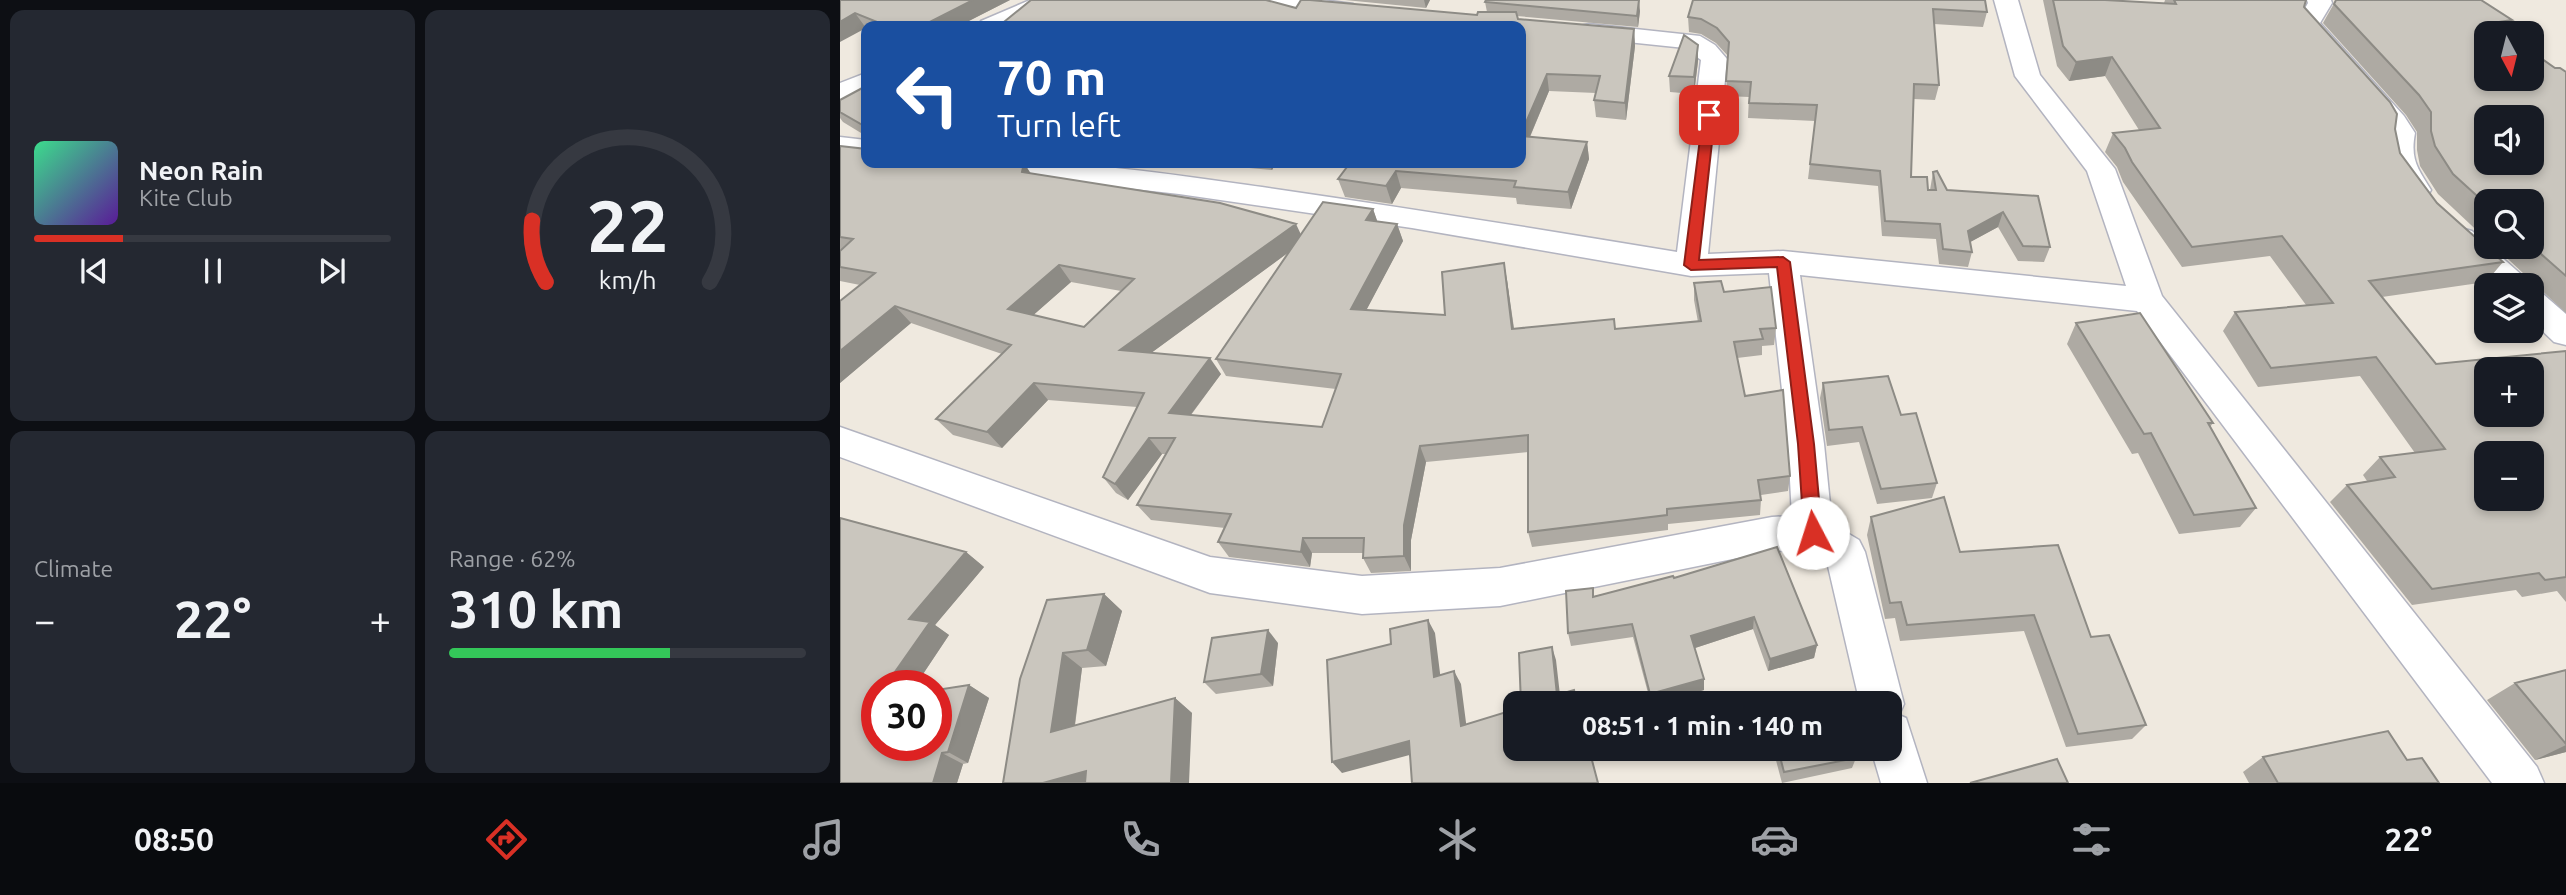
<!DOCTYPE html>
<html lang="en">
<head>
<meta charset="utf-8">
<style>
  body { margin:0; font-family:Ubuntu,sans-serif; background:#242831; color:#f1f3f6; height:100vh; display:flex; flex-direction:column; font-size:26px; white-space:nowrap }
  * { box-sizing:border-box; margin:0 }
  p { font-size:23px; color:#9ea1a6 }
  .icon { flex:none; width:38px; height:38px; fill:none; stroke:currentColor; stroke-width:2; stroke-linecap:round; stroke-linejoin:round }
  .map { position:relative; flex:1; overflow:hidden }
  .details { display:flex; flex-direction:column; gap:10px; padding:10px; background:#0d0f14; width:840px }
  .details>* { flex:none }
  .hud { position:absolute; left:21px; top:21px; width:665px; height:147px; border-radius:14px; box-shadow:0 4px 10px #0003; background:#1a4fa0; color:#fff; overflow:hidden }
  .needle { width:46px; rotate:173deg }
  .fabs { position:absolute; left:1634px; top:21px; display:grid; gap:14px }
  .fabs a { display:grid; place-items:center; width:70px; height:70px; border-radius:14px; background:#171b24; box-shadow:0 4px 10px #0003; font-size:35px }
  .speed { position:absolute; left:21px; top:670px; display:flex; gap:14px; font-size:35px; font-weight:700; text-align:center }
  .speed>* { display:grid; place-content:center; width:91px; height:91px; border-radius:50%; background:#171b24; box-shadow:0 4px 10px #0003; line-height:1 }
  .speed .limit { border:10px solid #d22; background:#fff; color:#111 }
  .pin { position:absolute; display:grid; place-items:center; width:60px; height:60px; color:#fff; margin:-30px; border-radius:14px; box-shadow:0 4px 10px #0006 }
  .me { position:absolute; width:77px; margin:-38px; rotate:355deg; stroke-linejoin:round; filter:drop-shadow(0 0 5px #0008) }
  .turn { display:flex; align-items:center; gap:24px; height:147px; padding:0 21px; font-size:32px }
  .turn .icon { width:91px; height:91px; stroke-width:2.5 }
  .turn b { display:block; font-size:49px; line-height:60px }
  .big { font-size:52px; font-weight:600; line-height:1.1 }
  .details .tile { flex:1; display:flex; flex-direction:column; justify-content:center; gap:10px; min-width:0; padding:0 24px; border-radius:14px; background:#242831 }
  .details .dial { align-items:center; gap:0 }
  .dial svg { height:182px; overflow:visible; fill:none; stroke:#363941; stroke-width:7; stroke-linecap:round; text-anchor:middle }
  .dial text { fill:#f1f3f6; stroke:none }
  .song { display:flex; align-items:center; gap:21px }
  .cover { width:84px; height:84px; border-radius:10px; background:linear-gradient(135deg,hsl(150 70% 55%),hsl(270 70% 35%)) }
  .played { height:7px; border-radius:4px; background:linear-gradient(90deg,#d93025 25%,#363941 25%) }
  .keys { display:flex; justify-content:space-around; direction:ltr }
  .heat { display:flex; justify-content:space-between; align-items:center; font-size:38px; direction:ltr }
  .charge { height:10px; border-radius:5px; background:linear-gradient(90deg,#34c759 62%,#363941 0) }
  .details .tiles { flex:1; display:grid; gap:10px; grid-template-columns:repeat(2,1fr) }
  .trip { position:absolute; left:663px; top:691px; width:399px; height:70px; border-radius:14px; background:#171b24; box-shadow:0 4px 10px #0003; font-weight:600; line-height:70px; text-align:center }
  .tab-bar { display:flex; height:112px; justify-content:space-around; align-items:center; background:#090b0e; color:#9ea1a6 }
  .tab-bar .icon { width:49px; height:49px }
  .tab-bar .on { color:#d93025 }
  .tab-bar b { font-size:32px; color:#f1f3f6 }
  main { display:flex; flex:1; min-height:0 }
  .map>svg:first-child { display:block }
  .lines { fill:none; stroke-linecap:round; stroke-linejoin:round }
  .street-casing { stroke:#b3b4c0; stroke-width:3 }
  .street { fill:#fff; fill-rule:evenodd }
  .wall { fill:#aeaaa3; fill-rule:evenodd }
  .shaded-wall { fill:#8d8b85 }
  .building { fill:#cac6be; stroke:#8d8b85; stroke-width:2; fill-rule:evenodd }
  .route { fill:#d93025; stroke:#8d1f18; stroke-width:2 }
</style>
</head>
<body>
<main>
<section class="details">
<div class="tiles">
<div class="tile">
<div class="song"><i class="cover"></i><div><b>Neon Rain</b><p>Kite Club</p></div></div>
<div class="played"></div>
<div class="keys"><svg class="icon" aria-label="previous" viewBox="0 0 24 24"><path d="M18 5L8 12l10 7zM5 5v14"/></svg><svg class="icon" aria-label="pause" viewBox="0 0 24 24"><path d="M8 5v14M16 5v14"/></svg><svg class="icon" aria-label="next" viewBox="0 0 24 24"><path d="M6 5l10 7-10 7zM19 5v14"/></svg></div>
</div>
<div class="tile dial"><svg viewBox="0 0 100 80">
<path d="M14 69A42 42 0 1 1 86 69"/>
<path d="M14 69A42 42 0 0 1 8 42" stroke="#d93025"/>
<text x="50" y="56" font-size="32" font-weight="700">22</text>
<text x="50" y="72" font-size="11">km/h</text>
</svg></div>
<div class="tile"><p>Climate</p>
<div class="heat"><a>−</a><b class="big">22°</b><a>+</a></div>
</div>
<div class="tile"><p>Range · 62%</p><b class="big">310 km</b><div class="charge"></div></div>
</div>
</section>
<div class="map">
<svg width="1726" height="783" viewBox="0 0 1726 783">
  <rect width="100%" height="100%" fill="#efe9df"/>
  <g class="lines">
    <g class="street-casing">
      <path id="street" d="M190,0H222L218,5L170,26H138L141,21Z
        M387,0H482L513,4L517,9L513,14L505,16L399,7L391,5Z
        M1154,0H1178L1200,75L1275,169L1322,296L1697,767L1704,783H1652L1297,311L960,275L984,444L992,524L1019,540L1025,552L1064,704L1059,715L1066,718L1087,783H1041L1031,749H1050V704H1020L987,562L968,550L932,551L660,606L522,614L370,593L0,457V427L370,557L522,576L660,568L932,517L952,516L948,444L929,273L851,276L572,228L339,194L146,172L136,169L132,163C229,158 326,174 422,187C561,207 699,229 837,252L861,60L845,48L749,38L740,36L737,31L740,26L749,24L860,36L875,45L887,59L868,254L943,251L1286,286L1247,171L1175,76Z
        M1467,0H1491L1492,3L1480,23L1564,116L1575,133C1570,160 1578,169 1591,190L1587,197L1577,199L1567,197C1552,175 1542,160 1547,133L1540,120L1456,24L1468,3Z
        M26,73V91L0,101V83Z
        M0,137L26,140V158L0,153Z
        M1621,228L1632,231L1684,277L1689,285H1653L1606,238L1610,231Z
        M1692,290L1703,294L1726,314V345L1714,342L1692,321Z"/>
    </g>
    <use href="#street" class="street"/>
  </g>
  <path class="wall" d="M0,0H170L119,26H26V28Z
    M505,0H590L586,8Z
    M1145,0L1147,12L1143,27L1094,24L1099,85L1095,100L1074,99L1071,177L1088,190H1090L1093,172L1107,190L1198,196L1210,247L1204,262L1178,261L1158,227L1130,242L1132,252L1128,267L1099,264L1096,239L1042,236L1038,186L968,179L975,121L908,118L909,97L886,96L888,56L876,43L861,34L849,32L848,17Z
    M1203,0H1265L1324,3L1325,0H1466L1464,7L1555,129L1560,153L1597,203L1663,262L1646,282L1542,297L1596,364L1726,351V602L1717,591L1682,597L1676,590L1572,605L1490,502L1507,485L1527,481L1523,475L1540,457L1575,453L1520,376L1418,387L1383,331L1395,312L1466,305L1430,256L1342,267L1283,182L1277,167L1265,152L1273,133L1299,130L1265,76L1229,81L1217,66Z
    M1496,0L1663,31L1715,68L1726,72V313L1655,247H1692V201H1647V240L1598,194L1580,166L1577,150V132L1566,115L1483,23Z
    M645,2L800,11L798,27L677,16L678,19L794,29L795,46L786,120L756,117L754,100L756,93L709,91L690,137L747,142L749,159L731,209L677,204L676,198L561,188L552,204L505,197L498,179L681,26L456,8L637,15L647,12Z
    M858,61L854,94L830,92L829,76Z
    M26,86V136L3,122L0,118V100Z
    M0,146L26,163H184L190,173L461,235L533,209L537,221L557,224L563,241L526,310L605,315L667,280L674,328L775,329L858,322L854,300V283L884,292L936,328L934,345L922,346V355L897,358L905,396L950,476L948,491L921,495V500L920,515L828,524V530L692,547L688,532V452L586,462L571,540V571L531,573L523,558V553H472L470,567L389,557L378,542L385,528L311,520L297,505L326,454H322L288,500L276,493L263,477L297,407L208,400L162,448L113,435L96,419L162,354L71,323L0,383V301L20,285L0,281ZM449,252L376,359L386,376L496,389L482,427L351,415L381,374L311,353ZM231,282L281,291L244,327L193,315Z
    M396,163H436L432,170L398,167Z
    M1236,323L1373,423L1370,427L1416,508L1400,527L1339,534L1298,453L1292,454L1227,344Z
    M983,383L1061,415L1097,483L1092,498L1037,504L1019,442L987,446L980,398Z
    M1031,517L1120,552L1251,637L1306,725L1292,739L1226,747L1184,631L1060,641L1055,618L1045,619L1027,535Z
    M0,518L126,552L144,567L95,625L109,635L75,686H37V746H96V690L129,685L149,698L128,763L123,764L117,783H0Z
    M834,578L977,645L974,658L928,671L913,629L855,648L864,679V690L818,704H811L793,637L731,646L728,633L753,588L754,596Z
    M264,594L282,611L266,666L242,668L235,726L335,698L352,713L163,783L180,679Z
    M438,643L433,686L376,694L364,682Z
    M1726,670V752L1695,760L1647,700L1675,683Z
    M933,749H1013L1016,758L1012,768L942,783Z
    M1423,757L1567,760L1599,783H1409L1403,772Z"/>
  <path class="shaded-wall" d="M133,0H170L119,26H82Z
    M584,0H590L586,8Z
    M799,0L800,11L798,27L797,16Z
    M15,13L26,28L0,42V22Z
    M1672,20L1662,33L1653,23Z
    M794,29L795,46L786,120L785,103Z
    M858,45V61L854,94V77Z
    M1272,57L1265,76L1229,81L1236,62Z
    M707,74L709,91L683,153L681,143V134Z
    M747,142L749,159L731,209L728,192Z
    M184,163L195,180L182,172Z
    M428,163H436L432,170Z
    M556,171L561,188L552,204L546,186Z
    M533,209L539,226L526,220Z
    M1163,212L1158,227L1123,246L1128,231Z
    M456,224L464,241L292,367L280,350Z
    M557,224L563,241L518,326L511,309Z
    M664,263L667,280L676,345L672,329Z
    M219,265L231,282L181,326L168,309Z
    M55,306L71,323L0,383V351Z
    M370,358L381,374L340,429L329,413Z
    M194,383L208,400L162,448L147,432Z
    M309,438L322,454L288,500L275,484Z
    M580,446L586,462L571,540V571L564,556V525Z
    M463,538L472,553L470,567L461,552Z
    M126,552L144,567L95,625L109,635L75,686H45L69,619Z
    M264,594L282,611L266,666L247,650Z
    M914,617L913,629L852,649L851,636Z
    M588,620L595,633L602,689L594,677Z
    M428,630L438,643L433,686L421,674Z
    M977,645L974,658L928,671L930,659Z
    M712,647L716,660L721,704L717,695Z
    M223,653L242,668L232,746L211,732Z
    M614,671L621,684L628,738L621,726Z
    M864,679V690L818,704H811L810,694Z
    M129,685L149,698L128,763L108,752Z
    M335,698L352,713L349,783H331Z
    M569,741L577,753L502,773L492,762Z
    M1726,745V752L1695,760Z
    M102,753L123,764L117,783H93Z
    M246,771L265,783H203Z"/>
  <path class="building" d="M0,0H133L82,26H47L15,13L0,22Z
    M191,0H426L456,8L461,0H470L637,15L638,12H676L678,19L794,29L785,103L754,100L760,76L707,74L681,134V26H159Z
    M646,0H799L797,16L645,2Z
    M853,0H1145L1147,12L1093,9L1099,85L1074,84L1071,177H1087L1088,190H1096L1093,172L1097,171L1107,190L1198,196L1210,247L1183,246L1163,212L1128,231L1132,252L1103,249L1100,224L1045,221L1040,171L970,164L977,105L909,103L911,82L886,81L889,42L877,28L861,19L848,17Z
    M1213,0H1265L1336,4L1334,0H1466L1464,7L1550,102L1557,114L1555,129L1560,153L1597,203L1663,262L1529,281L1596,364L1726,351V577L1705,580L1699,573L1592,589L1507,485L1555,477L1540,457L1605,449L1536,357L1431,368L1395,312L1493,303L1442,236L1352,247L1292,162L1285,148L1273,133L1320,128L1272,57L1236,62L1223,46ZM1647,369H1692V415H1647ZM1647,453H1692V499H1647Z
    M1496,0H1641L1672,20L1653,23L1666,33H1647V79H1692V52L1715,68H1720L1726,72V276L1692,246V201H1647V205L1613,174L1595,146L1591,131V112L1579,95L1494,4ZM1647,117H1692V163H1647Z
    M844,35L858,45L854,77L829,76Z
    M26,86V127L0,112V100Z
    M681,136L747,142L728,192L674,187L676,181L556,171L546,186L498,179L510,163H681Z
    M0,146L26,149V163H184L182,172L380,203L456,224L280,350L370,358L329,413L482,427L501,374L376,359L483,202L533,209L526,220L557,224L511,309L605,315L602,272L664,263L672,329L774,319L775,329L861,321L854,283L881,281L884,292L931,287L936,328L920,329L923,339L894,342L905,396L943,390L950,476L918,480L921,500L827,509V515L688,532V435L580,446L564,525V556L523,558L524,538H463L461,552L378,542L391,514L297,505L335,438H309L275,484L263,477L304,393L194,383L147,432L96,419L171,345L55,306L0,351V301L35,273L0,267V251L13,239L0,237ZM219,265L294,279L244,327L168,309Z
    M1300,313L1373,423H1368L1416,508L1354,515L1311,433L1304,434L1236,323Z
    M1048,376L1061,415L1076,413L1097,483L1041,489L1022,427L989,430L983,383Z
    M1104,497L1120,552L1218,545L1251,637L1269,635L1306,725L1238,734L1194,615L1067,625L1061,602L1050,603L1031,517Z
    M0,518L126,552L69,619L90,622L45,686H37V746H96V690L129,685L108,752L102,753L93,783H0Z
    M937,547L977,645L930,659L914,617L851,636L864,679L810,694L792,624L728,633L726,591L753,588V597L833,576L834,578Z
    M264,594L247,650L223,653L211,732L335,698L331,783H245L246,771L203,783H163L180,679L207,600Z
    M588,620L594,677L614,671L621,726L676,709V749H749L758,783H572L569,741L492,762L487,660L551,644L550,629Z
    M428,630L421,674L364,682L372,638Z
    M712,647L717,695L734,690L737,704H681L679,653Z
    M1726,670V744L1675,683Z
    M1548,731L1567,760L1582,758L1599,783H1438L1423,757Z
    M938,749H1013L1016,758L944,772Z
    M1217,759L1228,783H1130Z"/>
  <path class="route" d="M869,111L875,115L859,260L943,257L950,262L974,444L982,533L979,539L973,541L967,539L964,533L958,444L937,267L851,270L844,265L863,115Z"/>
</svg>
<div class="fabs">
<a><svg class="needle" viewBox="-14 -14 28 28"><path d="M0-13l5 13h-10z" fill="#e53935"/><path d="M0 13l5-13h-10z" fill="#9ea1a6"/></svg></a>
<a><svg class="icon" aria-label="sound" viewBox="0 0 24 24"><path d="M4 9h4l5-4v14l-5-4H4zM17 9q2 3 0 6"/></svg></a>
<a><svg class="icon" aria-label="search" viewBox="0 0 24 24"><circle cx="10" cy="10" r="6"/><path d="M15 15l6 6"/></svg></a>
<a><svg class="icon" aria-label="layers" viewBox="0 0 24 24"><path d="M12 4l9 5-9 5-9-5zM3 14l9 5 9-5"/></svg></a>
<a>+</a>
<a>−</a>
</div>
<div class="speed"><div class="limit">30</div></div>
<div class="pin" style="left:869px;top:115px;background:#d93025"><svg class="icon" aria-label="arrive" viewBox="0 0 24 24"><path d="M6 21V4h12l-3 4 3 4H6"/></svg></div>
<svg class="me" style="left:973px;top:533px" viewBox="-20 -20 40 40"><circle r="19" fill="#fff"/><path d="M0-13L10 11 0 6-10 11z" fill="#d93025"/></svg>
<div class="trip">08:51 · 1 min · 140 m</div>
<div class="hud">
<div class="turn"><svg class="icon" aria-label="left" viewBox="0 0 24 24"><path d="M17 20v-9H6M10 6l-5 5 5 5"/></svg><div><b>70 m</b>Turn left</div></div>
</div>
</div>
</main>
<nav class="tab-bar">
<b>08:50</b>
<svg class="icon on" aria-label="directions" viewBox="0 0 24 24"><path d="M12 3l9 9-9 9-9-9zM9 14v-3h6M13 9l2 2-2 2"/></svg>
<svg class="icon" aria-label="music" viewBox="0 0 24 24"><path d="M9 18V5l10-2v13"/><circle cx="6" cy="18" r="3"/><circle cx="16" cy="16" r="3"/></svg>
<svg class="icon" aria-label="phone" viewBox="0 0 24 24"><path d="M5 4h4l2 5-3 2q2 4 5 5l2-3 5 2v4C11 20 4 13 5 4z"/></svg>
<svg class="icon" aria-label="climate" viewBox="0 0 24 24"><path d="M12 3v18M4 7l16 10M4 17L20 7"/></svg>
<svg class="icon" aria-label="car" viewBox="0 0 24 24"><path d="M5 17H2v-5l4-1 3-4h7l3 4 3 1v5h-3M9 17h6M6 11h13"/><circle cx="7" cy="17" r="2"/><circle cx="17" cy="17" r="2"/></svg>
<svg class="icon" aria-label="filters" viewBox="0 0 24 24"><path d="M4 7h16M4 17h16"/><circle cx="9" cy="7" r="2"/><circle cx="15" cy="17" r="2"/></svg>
<b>22°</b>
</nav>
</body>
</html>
